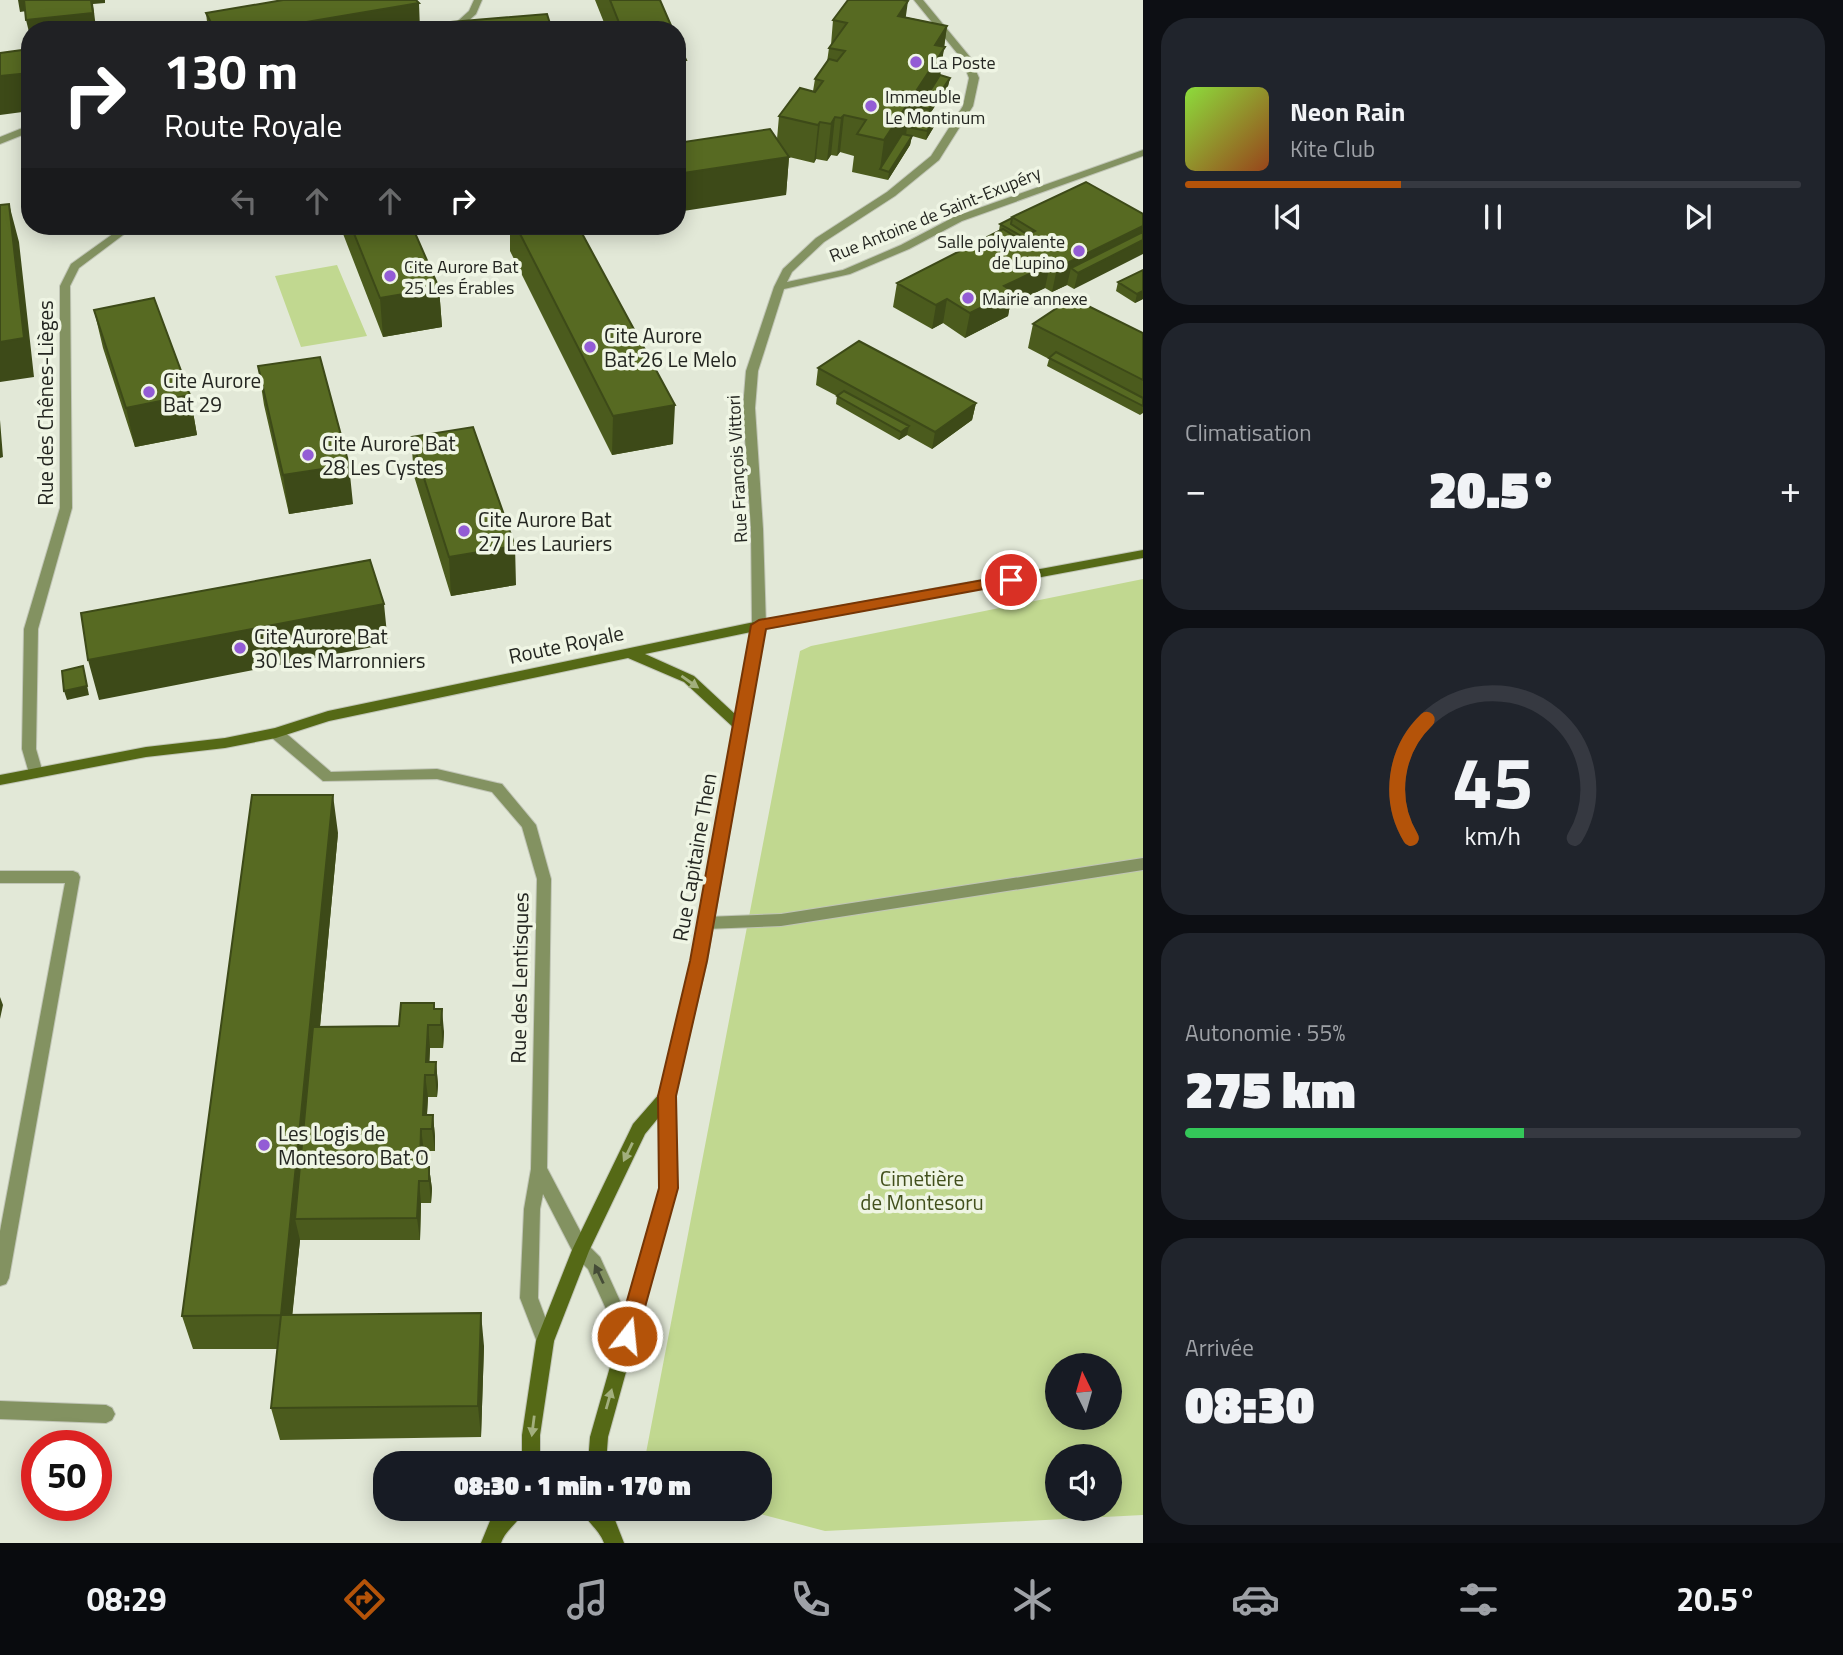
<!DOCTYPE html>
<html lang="fr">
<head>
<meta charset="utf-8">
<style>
  body { margin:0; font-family:"Titillium Web",sans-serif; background:#20242c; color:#f1f3f6; height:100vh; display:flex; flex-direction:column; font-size:26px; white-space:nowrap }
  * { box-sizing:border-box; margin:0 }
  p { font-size:23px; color:#9ea1a6 }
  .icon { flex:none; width:38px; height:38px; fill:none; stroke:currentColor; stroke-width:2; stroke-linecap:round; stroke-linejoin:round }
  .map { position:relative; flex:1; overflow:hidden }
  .side { display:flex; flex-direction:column; gap:18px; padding:18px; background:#0d0f14; width:700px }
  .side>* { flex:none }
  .hud { position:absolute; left:21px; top:21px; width:665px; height:214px; border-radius:28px; box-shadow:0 4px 18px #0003; background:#202124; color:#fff; overflow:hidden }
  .needle { width:46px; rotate:355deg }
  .tools { position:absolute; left:1045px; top:1353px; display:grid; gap:14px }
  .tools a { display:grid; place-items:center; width:77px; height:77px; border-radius:50%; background:#171b24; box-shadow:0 4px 18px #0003; font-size:35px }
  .speed { position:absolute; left:21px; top:1430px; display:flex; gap:14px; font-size:35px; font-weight:700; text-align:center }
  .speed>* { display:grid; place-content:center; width:91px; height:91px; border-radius:50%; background:#171b24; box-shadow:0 4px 18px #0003; line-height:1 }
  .speed .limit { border:10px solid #d22; background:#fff; color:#111 }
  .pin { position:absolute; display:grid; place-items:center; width:60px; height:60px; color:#fff; margin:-30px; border:4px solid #fff; border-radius:50%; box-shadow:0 2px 7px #0007 }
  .me { position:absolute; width:77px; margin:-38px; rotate:16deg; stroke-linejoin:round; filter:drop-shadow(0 0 5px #0008) }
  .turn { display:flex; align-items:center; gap:24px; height:147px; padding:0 28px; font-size:32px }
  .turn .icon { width:91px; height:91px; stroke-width:2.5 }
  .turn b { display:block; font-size:49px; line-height:60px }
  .lanes { display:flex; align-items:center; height:66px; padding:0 28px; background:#0003; justify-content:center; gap:35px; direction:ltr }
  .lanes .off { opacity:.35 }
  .big { font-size:52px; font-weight:800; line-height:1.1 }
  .side .tile { flex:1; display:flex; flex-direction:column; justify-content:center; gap:10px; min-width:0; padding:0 24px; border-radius:28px; background:#20242c }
  .side .dial { align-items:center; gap:0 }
  .dial svg { height:182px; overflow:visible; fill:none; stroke:#363941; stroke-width:7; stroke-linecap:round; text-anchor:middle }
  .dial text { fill:#f1f3f6; stroke:none }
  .song { display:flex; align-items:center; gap:21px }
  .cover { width:84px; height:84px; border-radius:10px; background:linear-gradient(135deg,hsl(90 70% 55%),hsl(20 70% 35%)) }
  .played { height:7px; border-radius:4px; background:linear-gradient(90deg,#b45309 35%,#363941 35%) }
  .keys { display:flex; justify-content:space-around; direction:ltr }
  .heat { display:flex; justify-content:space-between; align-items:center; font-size:38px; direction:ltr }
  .charge { height:10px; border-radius:5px; background:linear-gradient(90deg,#34c759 55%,#363941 0) }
  .trip { position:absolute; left:373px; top:1451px; width:399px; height:70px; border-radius:28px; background:#171b24; box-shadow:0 4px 18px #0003; font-weight:800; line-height:70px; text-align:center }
  .menu { display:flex; height:112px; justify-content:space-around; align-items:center; background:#090b0e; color:#9ea1a6 }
  .menu .icon { width:49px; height:49px }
  .menu .current { color:#b45309 }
  .menu b { font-size:32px; color:#f1f3f6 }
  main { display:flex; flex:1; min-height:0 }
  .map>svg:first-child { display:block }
  .green { fill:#c1d890; fill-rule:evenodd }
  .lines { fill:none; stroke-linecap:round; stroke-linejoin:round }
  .lane-casing { stroke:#c0c5b6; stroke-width:2 }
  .street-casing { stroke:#c0c5b6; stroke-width:2 }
  .secondary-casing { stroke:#c0c5b6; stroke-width:2 }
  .lane { fill:#839261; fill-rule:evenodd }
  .street { fill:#839261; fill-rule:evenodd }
  .secondary { fill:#556916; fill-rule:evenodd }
  .wall { fill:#4b5b1d }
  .shaded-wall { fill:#3d4a18 }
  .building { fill:#576a22; stroke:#3d4a18; stroke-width:2 }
  .oneway { fill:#a2af7d }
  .oneway2 { fill:#454c37 }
  .route { fill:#b45309; stroke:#753606; stroke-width:2 }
  .poi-dot { fill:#935cd5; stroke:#eff5e4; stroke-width:2.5 }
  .labels { text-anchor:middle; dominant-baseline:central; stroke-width:7; stroke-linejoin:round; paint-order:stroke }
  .far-poi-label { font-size:18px; fill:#242621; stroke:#eff5e4; text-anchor:start }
  .far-street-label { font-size:18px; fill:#242621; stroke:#eff5e4 }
  .poi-label { font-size:21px; fill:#242621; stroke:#eff5e4; text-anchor:start }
  .street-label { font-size:21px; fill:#242621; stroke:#eff5e4 }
  .park-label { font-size:21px; fill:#42501c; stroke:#eff5e4 }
</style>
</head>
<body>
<main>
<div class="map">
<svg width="1143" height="1543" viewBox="0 0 1143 1543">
  <rect width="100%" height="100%" fill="#e2e8d7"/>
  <path class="green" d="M337,265L367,336L301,347L275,276Z
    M1143,579V1515L825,1531L741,1509L760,1508V1463H648L646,1453L800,651L811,646ZM1057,1365H1110V1418H1057ZM1057,1456H1110V1508H1057Z"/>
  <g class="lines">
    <g class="lane-casing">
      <path id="lane" d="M1143,858V870L781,926L705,929L700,927L698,923L700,919L705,917L781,914Z
        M0,871H73L78,873L80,877L9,1278L6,1284L0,1286V1231L65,883H0Z
        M0,1401L106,1405L112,1408L115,1414L112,1420L106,1423L0,1419Z"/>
    </g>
    <g class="street-casing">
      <path id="street" d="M474,0H482L476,14L458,30H448L469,11Z
        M914,0H923L970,57L979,78L973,106L939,160L895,196L824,242L792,272L787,282L843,270L901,245L954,217L1143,150V156L962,221L909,249L850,274L784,289L758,371L755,408L763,529L766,626L759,631L752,626L751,529L743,408L746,371L774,287L783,269L816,238L887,192L931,156L963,106L969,78L961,58Z
        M30,125V132L0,144V137Z
        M124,226H135L79,268L70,286L72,508L38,629L36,749L43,773L36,778L29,773L22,749L24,629L60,508V286L71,264Z
        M276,728L281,729L331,772L437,769L497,783L502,784L536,825L551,879L547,1168L587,1244L600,1257L636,1336L633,1342L627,1344L621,1342L588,1269L575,1256L543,1194L540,1209L538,1298L554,1341L551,1347L545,1349L539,1347L520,1298L524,1209L531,1169L537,879L522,827L492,792L437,779L323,781L271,737L269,733Z"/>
    </g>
    <g class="secondary-casing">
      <path id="secondary" d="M1143,550V558L765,629L707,961L675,1096L677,1188L608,1437L606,1463H588L590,1437L661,1188L659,1117L645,1134L589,1251L554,1341L540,1435V1463H522V1435L536,1341L572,1250L633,1124L660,1093L691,961L734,728L684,682L628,658L329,721L276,738L225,748L146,757L0,785V775L146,747L225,738L275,728L328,711L759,621ZM751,632L736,715L694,676L645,654Z
        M503,1508H525C520,1522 506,1529 501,1543H481L490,1521Z
        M581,1508H603L615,1520L624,1543H604C599,1529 586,1522 581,1508Z"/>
    </g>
    <use href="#lane" class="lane"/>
    <use href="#street" class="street"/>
    <use href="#secondary" class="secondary"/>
  </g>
  <path class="wall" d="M595,0H660L673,30H607Z
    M206,13L420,25L552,30H208Z
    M906,17L947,26L940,75L950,78L948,86L929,115L936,117L935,125L926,140L912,136L910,145L888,180L852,172L854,156L840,152L837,156L831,155L827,161L816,159L814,163L789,157L786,195L777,139L779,116L813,91L815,79L827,62L829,48L831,45L833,20Z
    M677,39L686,60L685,97H677Z
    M1143,214L1074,289L1067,285L1052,292L1045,288L1010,305L1008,316L965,338L943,323L932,329L893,307L897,283L999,231L1000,224L1012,218Z
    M340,226H412L439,288L442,327L383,337Z
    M510,226H591L579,228L673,444L612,455L510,251Z
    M1143,270V299L1135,303L1116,291L1118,282Z
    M94,310L190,395L197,435L135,447L103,348Z
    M1033,324L1143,333V413L1140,415L1047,366L1049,359L1028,348Z
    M258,366L353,504L289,514L264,405Z
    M818,368L976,403L972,420L932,449L907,435L899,440L836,404L837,396L816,385Z
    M411,437L516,585L451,596L414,476Z
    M338,833L320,1027L399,1026L435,1009L444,1032L443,1048H430L429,1062H436L438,1085L437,1097H428L427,1115H433L435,1137V1151H424L423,1167H429L432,1189L431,1203H421L420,1240H300L292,1315L484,1346L481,1437L280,1440L271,1408L277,1349H193L182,1316Z"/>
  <path class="shaded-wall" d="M18,0H31L33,10L20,12Z
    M91,0H105V3L93,4L96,28L83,30H30V36L26,20Z
    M908,1L903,37L898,16Z
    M419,3L420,30L416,25V30H259Z
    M947,26L939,84L920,107L919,114L907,127L906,135L880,169L884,140L935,45Z
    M30,73V111L0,115V76Z
    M950,78L948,86L928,117L929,109Z
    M844,115L840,152L837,156L841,118Z
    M835,117L831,155L827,161L831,124Z
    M936,117L935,125L926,140L927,131Z
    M820,122L816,159L814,163L818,125Z
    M912,136L910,145L888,180L889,172Z
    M789,157L786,195L677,212V174Z
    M9,204L19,242L34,377L0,382V342Z
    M1143,226V254L1074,289L1078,273L1071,268L1067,285L1052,292L1057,268Z
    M1050,264L1045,288L1010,305L1008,316L965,338L970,313L1004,286Z
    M439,288L442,327L383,337L380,298Z
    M1143,291V299L1135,303L1137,294Z
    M947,299L943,323L932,329L936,305Z
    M190,395L197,435L135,447L126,408Z
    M976,403L972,420L932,449L935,432Z
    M675,405L673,444L612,455L613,416Z
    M0,420L3,457L0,458Z
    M909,426L907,435L899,440L901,432Z
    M349,465L353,504L289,514L283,475Z
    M515,546L516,585L451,596L449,557Z
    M384,604L388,644L99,700L88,660Z
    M83,666L89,695L67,700L64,691Z
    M333,795L338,833L302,1219H295L300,1240L289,1348L281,1315Z
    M0,997L3,1005L0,1019Z
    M442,1009L444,1032L443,1048L441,1025Z
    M428,1025L430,1048L429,1075L426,1062Z
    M436,1062L438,1085L437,1097L435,1075Z
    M425,1075L428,1097L426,1129L423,1115Z
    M433,1115L435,1137V1151L432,1129Z
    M421,1129L424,1151L423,1181L420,1167Z
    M429,1167L432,1189L431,1203L429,1181Z
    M419,1181L421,1203L420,1240L417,1218Z
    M481,1313L484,1346L481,1437L478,1406Z"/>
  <path class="building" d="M24,0H91L93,13L26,20Z
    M283,0H416L419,3L259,30H215L206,13Z
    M610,0H660L673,30H622Z
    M848,0H903L908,1L898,16L947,26L935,45L945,47L884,140L857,134L866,120L844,115L841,118L835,117L831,124L820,122L818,125L779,116L800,88L815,92L823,81L815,79L829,59L837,61L845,51L829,48L847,23L833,20Z
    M547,14L552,30H417L416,25Z
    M677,39L686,60H677Z
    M30,49V73L0,76V53Z
    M940,75L950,78L929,109L920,107Z
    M916,112L936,117L927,131L907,127Z
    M770,129L789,157L677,174V143Z
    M902,134L912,136L889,172L880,169Z
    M1086,182L1143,214V226L1057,268L1050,264L1004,286L1013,292L970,313L947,299L936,305L897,283L1003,229L1019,239L1035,231L1012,217Z
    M9,204L24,338L0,342V205Z
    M1012,218L1011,224L1028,235L1023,237L1000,224Z
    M351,226H412L439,288L380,298Z
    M516,226H578L675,405L613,416Z
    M1143,232V240L1078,273L1071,268Z
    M1143,270V291L1137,294L1118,282Z
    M154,298L190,395L126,408L94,310Z
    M1072,298L1143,333V380L1033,324Z
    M859,341L976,403L935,432L818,368Z
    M1056,352L1143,398V406L1049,358Z
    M320,357L349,465L283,475L258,366Z
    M844,391L909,426L901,432L837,396Z
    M473,427L515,546L449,557L411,437Z
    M370,560L384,604L88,660L81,613Z
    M83,666L87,686L64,691L62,671Z
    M252,795H333L281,1315L481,1313L478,1406L271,1408L281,1315L182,1316Z
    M401,1003H434V1009H442L441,1025H428L426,1062H436L435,1075H425L423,1115H433L432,1129H421L420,1167H429V1181H419L417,1218L295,1219L313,1027L399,1026Z"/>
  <defs><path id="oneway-solid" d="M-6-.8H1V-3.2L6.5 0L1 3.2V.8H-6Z" transform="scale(1.75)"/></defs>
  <g class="oneway">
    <use href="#oneway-solid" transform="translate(690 682) rotate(35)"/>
    <use href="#oneway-solid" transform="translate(628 1152) rotate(116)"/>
    <use href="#oneway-solid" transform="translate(609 1399) rotate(-74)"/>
    <use href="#oneway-solid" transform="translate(533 1426) rotate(97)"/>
  </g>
  <use class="oneway2" href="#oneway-solid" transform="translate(599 1274) rotate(-115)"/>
  <path class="route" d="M1011,575L1018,580L1016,583L766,629L707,961L676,1096L678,1188L637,1336L634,1343L627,1346L620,1343L617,1336L659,1188L658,1096L690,961L751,625L759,620Z"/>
  <g class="poi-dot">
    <circle cx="916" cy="62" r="7"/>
    <circle cx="871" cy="106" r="7"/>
    <circle cx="1079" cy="251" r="7"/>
    <circle cx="390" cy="276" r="7"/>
    <circle cx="968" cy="298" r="7"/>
    <circle cx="590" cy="347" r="7"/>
    <circle cx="149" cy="392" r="7"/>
    <circle cx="308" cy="455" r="7"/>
    <circle cx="464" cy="531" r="7"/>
    <circle cx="240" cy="648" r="7"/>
    <circle cx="264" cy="1145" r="7"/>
  </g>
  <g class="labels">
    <g class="far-poi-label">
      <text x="930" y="62">La Poste</text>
      <text x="885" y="96">Immeuble<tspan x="885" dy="21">Le Montinum</tspan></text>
      <text x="1065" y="241" text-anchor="end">Salle polyvalente<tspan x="1065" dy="21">de Lupino</tspan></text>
      <text x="404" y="266">Cite Aurore Bat<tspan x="404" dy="21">25 Les Érables</tspan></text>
      <text x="982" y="298">Mairie annexe</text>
    </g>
    <g class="far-street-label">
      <text transform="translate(935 214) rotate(-22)">Rue Antoine de Saint-Exupéry</text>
      <text transform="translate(737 469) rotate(-93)">Rue François Vittori</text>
    </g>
    <g class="poi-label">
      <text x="604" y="335">Cite Aurore<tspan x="604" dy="24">Bat 26 Le Melo</tspan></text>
      <text x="163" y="380">Cite Aurore<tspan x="163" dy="24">Bat 29</tspan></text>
      <text x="322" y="443">Cite Aurore Bat<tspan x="322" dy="24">28 Les Cystes</tspan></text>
      <text x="478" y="519">Cite Aurore Bat<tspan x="478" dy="24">27 Les Lauriers</tspan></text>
      <text x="254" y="636">Cite Aurore Bat<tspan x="254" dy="24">30 Les Marronniers</tspan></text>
      <text x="278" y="1133">Les Logis de<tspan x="278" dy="24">Montesoro Bat O</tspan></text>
    </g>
    <g class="street-label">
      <text transform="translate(45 403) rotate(-90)">Rue des Chênes-Lièges</text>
      <text transform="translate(566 644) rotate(-12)">Route Royale</text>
      <text transform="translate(694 857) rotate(-80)">Rue Capitaine Then</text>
      <text transform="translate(519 978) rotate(-89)">Rue des Lentisques</text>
    </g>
    <g class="park-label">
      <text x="922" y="1178">Cimetière<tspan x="922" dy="24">de Montesoru</tspan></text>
    </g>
  </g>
</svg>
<div class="tools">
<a><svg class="needle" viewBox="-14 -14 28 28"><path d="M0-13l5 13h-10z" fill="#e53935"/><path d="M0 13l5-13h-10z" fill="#9ea1a6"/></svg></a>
<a><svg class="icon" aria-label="sound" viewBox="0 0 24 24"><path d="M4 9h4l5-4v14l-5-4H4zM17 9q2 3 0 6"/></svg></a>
</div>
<div class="speed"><div class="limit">50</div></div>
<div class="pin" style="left:1011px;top:580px;background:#d93025"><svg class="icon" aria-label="arrive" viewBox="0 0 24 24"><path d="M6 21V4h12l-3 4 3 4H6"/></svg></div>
<svg class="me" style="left:627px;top:1336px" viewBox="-20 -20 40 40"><circle r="17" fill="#b45309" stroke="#fff" stroke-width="3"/><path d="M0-11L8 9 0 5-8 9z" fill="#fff"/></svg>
<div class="trip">08:30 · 1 min · 170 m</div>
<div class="hud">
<div class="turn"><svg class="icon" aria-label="right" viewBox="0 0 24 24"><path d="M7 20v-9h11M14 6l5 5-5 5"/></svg><div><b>130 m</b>Route Royale</div></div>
<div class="lanes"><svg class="icon off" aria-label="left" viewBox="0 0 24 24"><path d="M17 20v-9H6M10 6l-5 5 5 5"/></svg><svg class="icon off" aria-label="ahead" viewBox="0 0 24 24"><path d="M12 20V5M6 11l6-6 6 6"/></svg><svg class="icon off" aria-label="ahead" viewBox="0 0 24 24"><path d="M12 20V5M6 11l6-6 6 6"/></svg><svg class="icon" aria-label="right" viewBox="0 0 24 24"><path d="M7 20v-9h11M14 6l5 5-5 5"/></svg></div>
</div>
</div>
<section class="side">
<div class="tile">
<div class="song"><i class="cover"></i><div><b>Neon Rain</b><p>Kite Club</p></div></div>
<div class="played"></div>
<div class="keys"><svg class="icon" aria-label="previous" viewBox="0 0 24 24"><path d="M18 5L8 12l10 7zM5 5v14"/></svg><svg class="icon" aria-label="pause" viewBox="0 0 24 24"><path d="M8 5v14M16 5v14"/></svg><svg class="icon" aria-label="next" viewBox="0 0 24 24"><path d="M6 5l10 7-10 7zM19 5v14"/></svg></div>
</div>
<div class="tile"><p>Climatisation</p>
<div class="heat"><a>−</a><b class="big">20.5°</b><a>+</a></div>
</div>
<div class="tile dial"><svg viewBox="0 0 100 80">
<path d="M14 69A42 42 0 1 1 86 69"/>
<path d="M14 69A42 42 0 0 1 21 17" stroke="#b45309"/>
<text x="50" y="56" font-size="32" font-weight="700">45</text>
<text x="50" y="72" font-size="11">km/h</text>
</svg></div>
<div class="tile"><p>Autonomie · 55%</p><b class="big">275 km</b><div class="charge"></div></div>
<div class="tile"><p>Arrivée</p><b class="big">08:30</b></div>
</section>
</main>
<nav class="menu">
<b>08:29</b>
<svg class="icon current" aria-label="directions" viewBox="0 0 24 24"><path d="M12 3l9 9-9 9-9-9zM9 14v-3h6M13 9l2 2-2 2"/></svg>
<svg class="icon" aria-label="music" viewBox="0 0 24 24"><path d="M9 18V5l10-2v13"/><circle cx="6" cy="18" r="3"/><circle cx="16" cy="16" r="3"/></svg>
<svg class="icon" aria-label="phone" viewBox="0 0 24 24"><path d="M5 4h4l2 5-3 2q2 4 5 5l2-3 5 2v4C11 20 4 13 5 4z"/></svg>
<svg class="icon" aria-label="climate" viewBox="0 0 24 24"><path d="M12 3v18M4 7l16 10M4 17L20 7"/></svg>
<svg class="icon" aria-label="car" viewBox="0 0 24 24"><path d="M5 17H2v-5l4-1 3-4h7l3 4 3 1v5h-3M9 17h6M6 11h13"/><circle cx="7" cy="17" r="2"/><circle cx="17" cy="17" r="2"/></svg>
<svg class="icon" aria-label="filters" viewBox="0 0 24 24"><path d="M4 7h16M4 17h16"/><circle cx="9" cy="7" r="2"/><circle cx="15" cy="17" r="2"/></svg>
<b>20.5°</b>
</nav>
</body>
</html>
